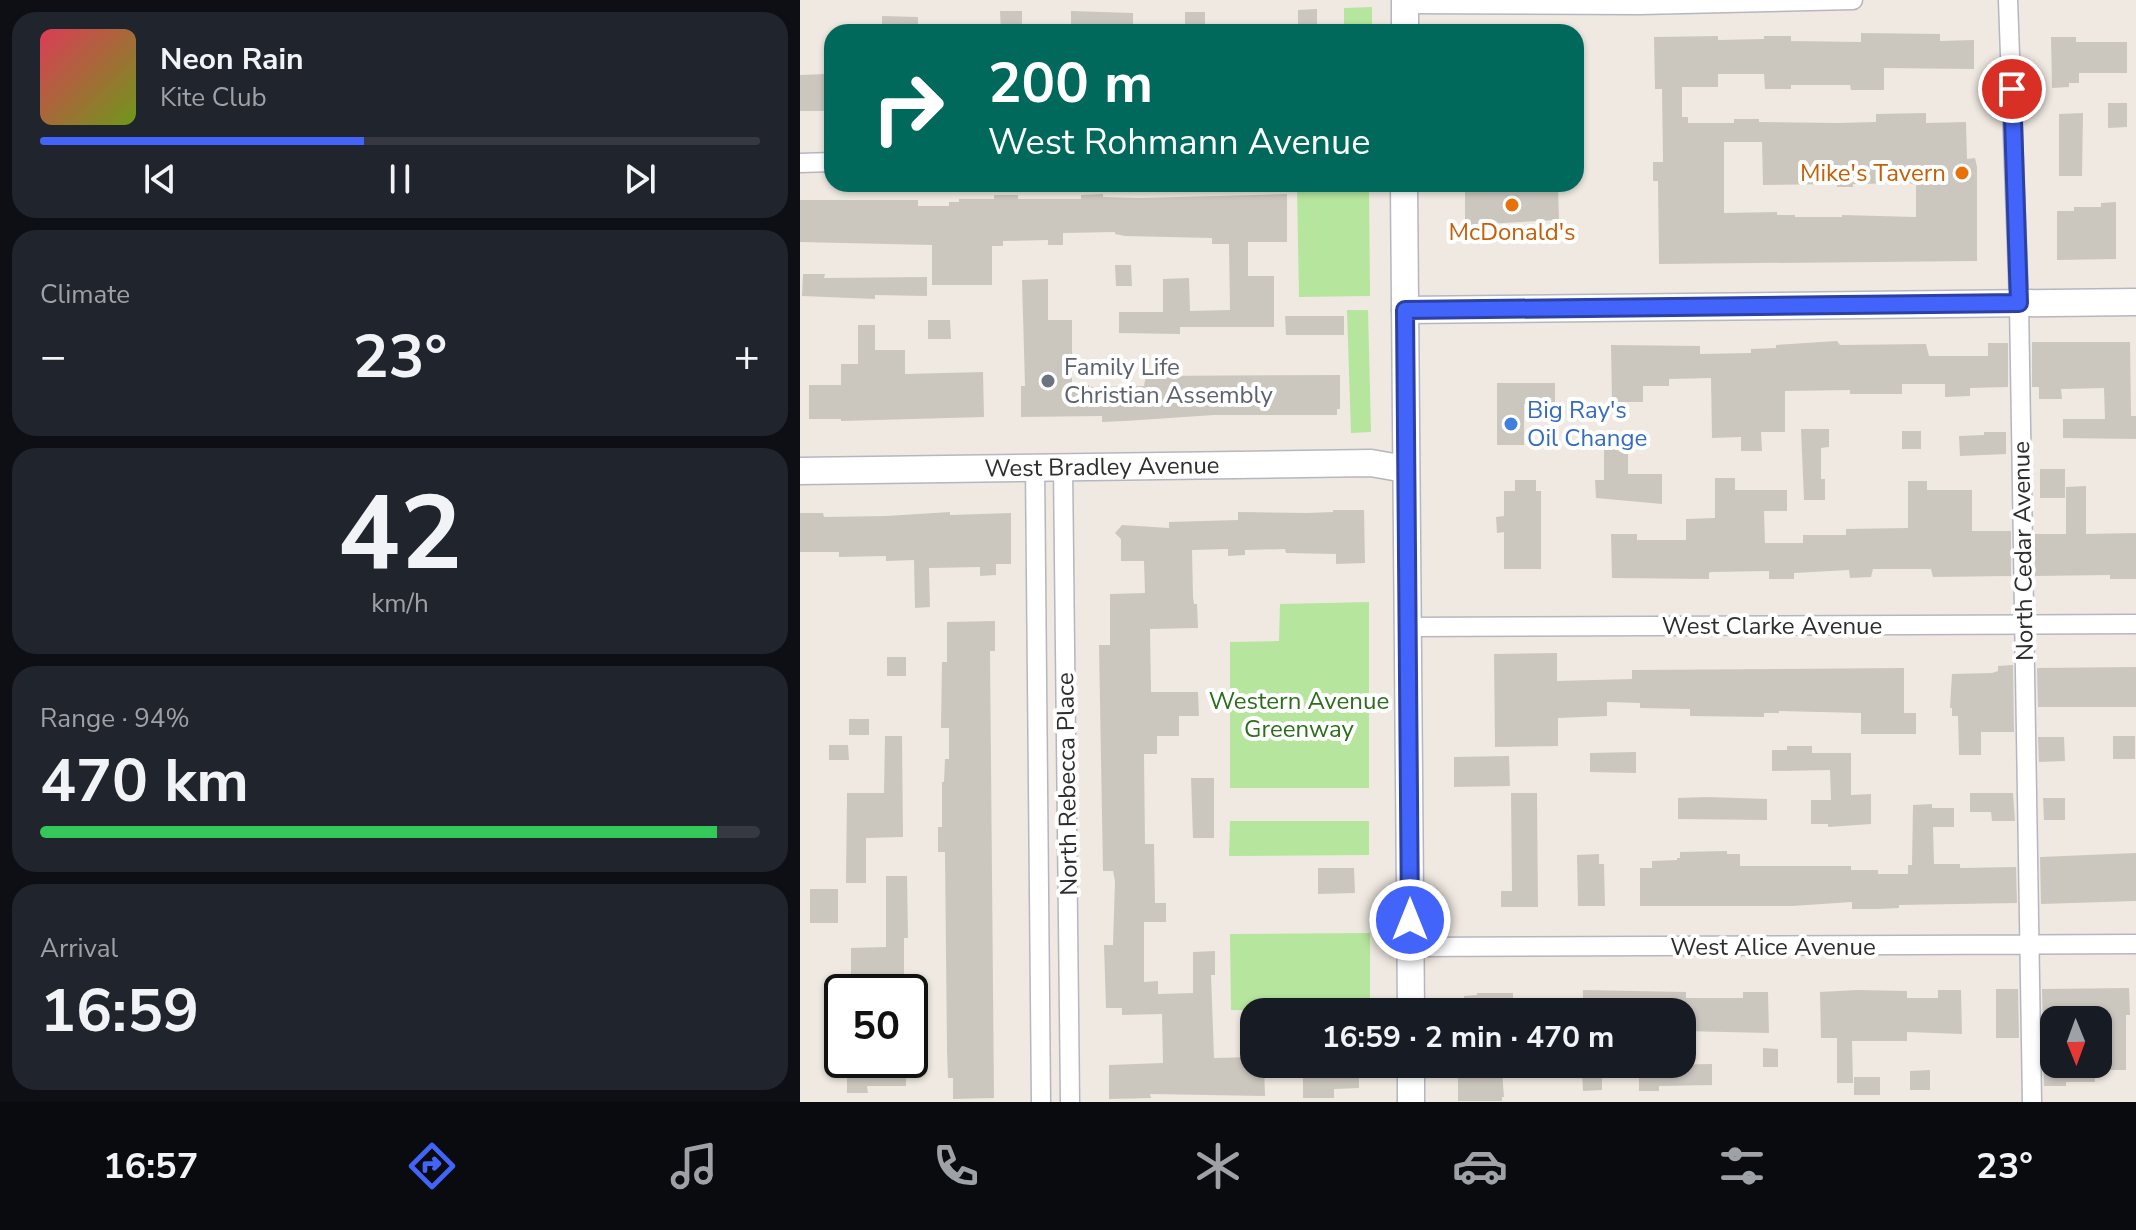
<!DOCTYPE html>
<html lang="en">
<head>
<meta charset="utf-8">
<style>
  body { margin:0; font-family:"Nunito Sans",sans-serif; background:#20242c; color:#f1f3f6; height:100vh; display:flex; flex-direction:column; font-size:30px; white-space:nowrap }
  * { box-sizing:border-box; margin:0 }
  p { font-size:26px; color:#9ea1a6 }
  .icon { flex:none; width:44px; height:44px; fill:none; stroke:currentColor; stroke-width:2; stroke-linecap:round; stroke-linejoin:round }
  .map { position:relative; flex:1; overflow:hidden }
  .sheet { display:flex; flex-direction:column; gap:12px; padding:12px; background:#0d0f14; width:800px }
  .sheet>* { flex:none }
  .hud { position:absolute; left:24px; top:24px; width:760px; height:168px; border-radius:24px; box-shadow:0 2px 6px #0004; background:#00695c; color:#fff; overflow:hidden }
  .needle { width:52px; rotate:179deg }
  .controls { position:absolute; left:1240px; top:1006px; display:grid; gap:16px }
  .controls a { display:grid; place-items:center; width:72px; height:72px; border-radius:16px; background:#171b24; box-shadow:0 2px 6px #0004; font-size:40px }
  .speed { position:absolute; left:24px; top:974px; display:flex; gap:16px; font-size:40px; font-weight:700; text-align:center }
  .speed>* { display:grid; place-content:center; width:104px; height:104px; border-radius:50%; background:#171b24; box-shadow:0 2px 6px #0004; line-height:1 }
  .speed .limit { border:4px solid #111; border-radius:12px; background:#fff; color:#111 }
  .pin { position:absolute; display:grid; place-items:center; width:68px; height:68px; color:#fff; margin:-34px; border:4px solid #fff; border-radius:50%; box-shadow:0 2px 8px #0007 }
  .me { position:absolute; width:88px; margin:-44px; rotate:0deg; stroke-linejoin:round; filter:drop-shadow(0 0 6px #0008) }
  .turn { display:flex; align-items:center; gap:28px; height:168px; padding:0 32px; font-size:36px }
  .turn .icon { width:104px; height:104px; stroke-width:2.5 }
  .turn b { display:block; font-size:56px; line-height:68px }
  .big { font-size:60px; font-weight:700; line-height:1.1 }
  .sheet .tile { flex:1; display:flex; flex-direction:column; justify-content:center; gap:12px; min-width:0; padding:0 28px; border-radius:24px; background:#20242c }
  .sheet .dial { align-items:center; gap:0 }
  .dial b { font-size:104px; line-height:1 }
  .song { display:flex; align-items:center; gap:24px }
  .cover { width:96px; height:96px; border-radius:12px; background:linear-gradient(135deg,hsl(350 70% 55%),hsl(80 70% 35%)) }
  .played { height:8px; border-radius:4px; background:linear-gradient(90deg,#4264fb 45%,#363941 45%) }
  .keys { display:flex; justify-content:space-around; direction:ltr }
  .heat { display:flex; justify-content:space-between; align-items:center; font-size:44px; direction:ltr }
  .charge { height:12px; border-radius:6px; background:linear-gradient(90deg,#34c759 94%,#363941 0) }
  .trip { position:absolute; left:440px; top:998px; width:456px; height:80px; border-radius:24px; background:#171b24; box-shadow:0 2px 6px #0004; font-weight:700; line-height:80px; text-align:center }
  .tabs { display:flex; height:128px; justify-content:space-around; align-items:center; background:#090b0e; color:#9ea1a6 }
  .tabs .icon { width:56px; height:56px }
  .tabs .selected { color:#4264fb }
  .tabs b { font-size:36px; color:#f1f3f6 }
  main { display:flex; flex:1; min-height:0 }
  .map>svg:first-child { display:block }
  .green { fill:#b6e59e }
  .building { fill:#cbc7bf; fill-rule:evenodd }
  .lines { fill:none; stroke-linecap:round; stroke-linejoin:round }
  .street-casing { stroke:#b4b7c1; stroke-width:21 }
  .secondary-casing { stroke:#b4b7c1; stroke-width:29 }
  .street { stroke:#fff; stroke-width:18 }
  .secondary { stroke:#fff; stroke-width:26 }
  .route-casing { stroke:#2b41a3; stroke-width:20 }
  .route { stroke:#4264fb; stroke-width:14 }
  .food-dot { fill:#e8710a; stroke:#fff; stroke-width:3 }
  .worship-dot { fill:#6b7280; stroke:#fff; stroke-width:3 }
  .shop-dot { fill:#3f7fe0; stroke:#fff; stroke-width:3 }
  .labels { text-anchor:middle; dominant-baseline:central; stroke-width:8; stroke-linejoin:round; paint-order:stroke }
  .food-label { font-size:24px; fill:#c56008; stroke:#fff; text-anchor:end }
  .worship-label { font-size:24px; fill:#5b616d; stroke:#fff; text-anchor:start }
  .shop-label { font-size:24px; fill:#366cbe; stroke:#fff; text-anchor:start }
  .street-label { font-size:24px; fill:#2e2e2e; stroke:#fff }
  .park-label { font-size:24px; fill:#2c6e1b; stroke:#fff }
</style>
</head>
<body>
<main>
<section class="sheet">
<div class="tile">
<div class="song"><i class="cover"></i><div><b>Neon Rain</b><p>Kite Club</p></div></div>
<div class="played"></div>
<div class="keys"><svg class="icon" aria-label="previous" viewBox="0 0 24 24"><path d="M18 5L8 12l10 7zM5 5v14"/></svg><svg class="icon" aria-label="pause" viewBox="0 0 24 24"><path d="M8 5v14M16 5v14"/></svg><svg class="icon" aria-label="next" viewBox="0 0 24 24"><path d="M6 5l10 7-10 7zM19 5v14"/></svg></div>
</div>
<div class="tile"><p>Climate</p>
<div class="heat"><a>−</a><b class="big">23°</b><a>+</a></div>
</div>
<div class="tile dial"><b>42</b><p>km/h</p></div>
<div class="tile"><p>Range · 94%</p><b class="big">470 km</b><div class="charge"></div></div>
<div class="tile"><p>Arrival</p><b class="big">16:59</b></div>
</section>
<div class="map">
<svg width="1336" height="1102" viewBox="0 0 1336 1102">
  <rect width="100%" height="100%" fill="#efe9e1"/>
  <path class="green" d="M572,7V32H544V8Z
    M497,189H569L570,296L499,297Z
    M547,310H568L571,432L551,433Z
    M569,602V788H430V642L479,641L480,604Z
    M430,821H569V855L429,856Z
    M570,933V1012L431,1010L430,934Z"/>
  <path class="building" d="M517,9V31H498V10Z
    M200,11H222V32H201Z
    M271,11L333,13V32H318V30H271Z
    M385,12H405V30H385Z
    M82,16L118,17V32H82Z
    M1061,33L1140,34V41L1174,40V69L1084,68V90H1051L1050,85H991V89H965L964,74H918V87H882V117H888V123H934V119H959V122L1037,123L1076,122V114L1126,113V123L1166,122L1167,159L1175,158L1177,167V261L859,264L858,181H853V162H863L862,89H855L854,37L918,36V40L964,39V36H991V41L1061,42ZM924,142H962L963,185L1037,184V187H1053V184L1109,183L1116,185V217L1042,215V217H995V215H977V212L924,213Z
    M1251,37H1276V42H1327V73H1279V83H1269V87L1252,88Z
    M27,74V111H0V75Z
    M1308,103H1327V127L1308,128Z
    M1283,113L1282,176H1259V114Z
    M668,184H758L759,220L665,225V192H668Z
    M303,194V197L339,198L487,194V242H448V276H474V327H380V334L319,333V312H363V279L389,278L390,311L430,310L429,244H412V238L325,236L315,234V232L263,233V245H248V240L203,241V246H192V285H132V245L0,242V200H118V206H149V202H159V199H194V195H218V199H281V195Z
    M1316,202V259L1257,260V211H1274V207H1301V203Z
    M315,265H331L332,286H316Z
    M3,274H25L24,278L127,277V296L75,295V299L2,296Z
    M248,279V320H272V385H289V387L344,386L346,376L540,375V409H537V415H414L325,421L302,422V416L221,417V386H225L222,280Z
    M485,316H544V335H486Z
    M128,320H150L151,339H128Z
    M58,325H75V350H105V374L183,372L184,417L41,421V419H9V385H41V364H58Z
    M1037,341L1040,345L1126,344L1129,356H1188V343H1208V387L1170,388V396L1145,397V384H1102V394H1050V390L985,391V432H961L962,451H941V437L912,438L911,378L869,379V386H843V402H812L811,345L900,346V354L951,353V349L976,348V345Z
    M1232,342H1330L1331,416H1336V439L1263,438V419H1305L1304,388L1261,389L1262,399H1239V387H1232Z
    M697,383H755V404H724V445H697Z
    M1001,429H1029V447L1021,448V479H1025V500H1004Z
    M1102,431H1121V449H1102Z
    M1184,432H1206V454L1160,456L1159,436L1184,435Z
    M804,433H828V474H862V504L796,498L795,480H804Z
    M1240,469H1265V498H1240Z
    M915,478H935V490H987V511H964L965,543H1003V535H1046V529L1108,528V481H1127V490H1172V531H1211V576L1133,577L1131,569H1073L1071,577L1050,578L1049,570L994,573V579H969V571L911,572L909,573V579L812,578L811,534H837V540H886V519L915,518Z
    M715,480H736V491H741V569H704V532L697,533L696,517L704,516V491H715Z
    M1286,486V534L1336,533V579H1310V575L1235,576V534H1266V487Z
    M533,510H564L565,563L536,564V554L486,553L485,549L445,550V555L428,556V549L392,550L393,597L394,604H397L398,628L350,629L351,692H398L399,716H379V736H357V754H344L345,844H354L355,903H366V922H344V982L358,981V994L393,993V952L415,951V975H411L414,1058L454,1057V1064H464L465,1096L350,1094L351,1098L309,1099V1065L363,1063L362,1014L322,1015V1008H306L304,945H313L315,881L313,871H303L299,645H310V594L345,593L344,561H321V539L315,533L322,525L369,528V522L438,520V512L507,513L533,512Z
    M150,512V515L211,513V564H196V575L180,576V567L129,568L130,607L115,608L114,560L86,561V556L39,557V552H0V513H23L24,517L86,516Z
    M195,621V651H190L194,1098L153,1099V1078H148L147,1051L145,852H138V827H142V782H144L145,759H149V728H141L142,662H147V622Z
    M757,653V681L832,679V670L1104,668V713H1116V734H1061V713L979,711V713H964V717L890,716V709L840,708V703L807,702V716L758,718V746L695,747L694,654Z
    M87,657H106V676H87Z
    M1213,665L1214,732H1181V755H1159L1158,716H1152V708H1150L1152,674L1192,673L1198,671V666Z
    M1336,667V707H1238L1237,668Z
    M49,719H69V735H49Z
    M85,736H102L103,837L66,838V883H46L47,793H84Z
    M1313,736H1335V759H1313Z
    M1238,737H1264L1265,761L1239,762Z
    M29,745H48L49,760H29Z
    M987,746H1012V753H1051V795L1071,794V824L1028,827V824H1011V800H1031L1030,770L972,771V750H987Z
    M836,752V773L790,772V753Z
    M709,756L710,786L654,787V757Z
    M391,778H414V838H393Z
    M711,793H737L738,907H701V891H712Z
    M1170,793H1213L1215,821H1192L1191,812H1170Z
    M907,797L967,799V820L878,819V798Z
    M1243,798H1265V820H1244Z
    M1132,804V808H1154V827H1133L1134,864H1160V868L1216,867L1217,903L1099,905V908L1078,909H1052V902L992,906H840V868H852V861L877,860V858H880V852L927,851V854H940V866H1051V870H1078V874H1108V865H1112L1113,805Z
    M1336,853V901L1241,904L1240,857Z
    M799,854V864H804L805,906H778L777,855Z
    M518,868H554L555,893L518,894Z
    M86,876H107L108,938H104V992H85V975L51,976V948L86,947Z
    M10,889H38V923H10Z
    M1329,988L1330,1015H1326V1070H1302L1301,1020H1254V1029H1243L1242,989Z
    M1196,989H1218L1219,1038H1196Z
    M783,990L886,992V998H943V992H968L969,1033L882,1031V1012H783Z
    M1057,990L1107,991V998H1138V990H1161L1162,1034L1107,1032V1041H1052L1053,1083H1037V1038H1021L1020,992Z
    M677,993H713V1012H664V996L677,995Z
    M963,1048L978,1049V1067H963Z
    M106,1063V1086H67L68,1093H47V1070L86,1069V1064Z
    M503,1064H559V1088L534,1089V1098H503Z
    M912,1064V1085L859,1086V1091H839V1071L863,1070V1065Z
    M1243,1064H1295V1082H1266V1086H1244Z
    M1130,1070V1090H1110V1071Z
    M782,1071H802V1090L783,1091Z
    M702,1072L704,1097H702V1101H658V1073Z
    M1054,1077H1080V1095H1054Z"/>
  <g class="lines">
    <g class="street-casing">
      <path id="street" d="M1208,0L1219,303L1232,1102
        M605,4L840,5L1053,0
        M0,163L32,162
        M263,466L270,1102
        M235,467L241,1102
        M608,627L1336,624
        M610,947L1336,944"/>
    </g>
    <g class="secondary-casing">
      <g id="secondary">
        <path d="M605,32V0"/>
        <path d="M604,184L611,1012"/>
        <path d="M605,310L1336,302"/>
        <path id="s1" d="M0,471L571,463L605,469"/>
        <path d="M611,1064V1102"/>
      </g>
    </g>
    <use href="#street" class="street"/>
    <use href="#secondary" class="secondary"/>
  </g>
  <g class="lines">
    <g class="route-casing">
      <path id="route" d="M610,920L605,310L1219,303L1212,89"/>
    </g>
    <use href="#route" class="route"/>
  </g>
  <g class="food-dot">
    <circle cx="1162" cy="173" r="8"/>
    <circle cx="712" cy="205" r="8"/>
  </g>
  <circle class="worship-dot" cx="248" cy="381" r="8"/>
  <circle class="shop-dot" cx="711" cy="424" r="8"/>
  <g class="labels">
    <g class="food-label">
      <text x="1146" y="173">Mike's Tavern</text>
      <text x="712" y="232" text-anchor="middle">McDonald's</text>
    </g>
    <g class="worship-label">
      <text x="264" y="367">Family Life<tspan x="264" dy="28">Christian Assembly</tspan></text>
    </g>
    <g class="shop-label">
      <text x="727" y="410">Big Ray's<tspan x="727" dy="28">Oil Change</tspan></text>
    </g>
    <g class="street-label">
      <text stroke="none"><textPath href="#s1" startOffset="302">West Bradley Avenue</textPath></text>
      <text transform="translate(1223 551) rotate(-91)">North Cedar Avenue</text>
      <text x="972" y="626">West Clarke Avenue</text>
      <text transform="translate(267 784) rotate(-91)">North Rebecca Place</text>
      <text x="973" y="947">West Alice Avenue</text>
    </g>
    <g class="park-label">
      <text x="499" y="701">Western Avenue<tspan x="499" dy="28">Greenway</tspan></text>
    </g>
  </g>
</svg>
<div class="controls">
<a><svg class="needle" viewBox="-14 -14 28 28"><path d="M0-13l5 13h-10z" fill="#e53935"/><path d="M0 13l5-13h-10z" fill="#9ea1a6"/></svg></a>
</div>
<div class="speed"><div class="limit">50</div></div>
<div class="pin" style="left:1212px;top:89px;background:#d93025"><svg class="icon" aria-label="arrive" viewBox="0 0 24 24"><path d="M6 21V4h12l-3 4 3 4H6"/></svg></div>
<svg class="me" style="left:610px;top:920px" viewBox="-20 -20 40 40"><circle r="17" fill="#4264fb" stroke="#fff" stroke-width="3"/><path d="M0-11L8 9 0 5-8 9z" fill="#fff"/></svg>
<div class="trip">16:59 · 2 min · 470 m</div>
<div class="hud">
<div class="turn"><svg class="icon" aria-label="right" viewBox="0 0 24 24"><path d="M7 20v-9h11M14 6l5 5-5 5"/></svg><div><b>200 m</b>West Rohmann Avenue</div></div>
</div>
</div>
</main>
<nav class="tabs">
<b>16:57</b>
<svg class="icon selected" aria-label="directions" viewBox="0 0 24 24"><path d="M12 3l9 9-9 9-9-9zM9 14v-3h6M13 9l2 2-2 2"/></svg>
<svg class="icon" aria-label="music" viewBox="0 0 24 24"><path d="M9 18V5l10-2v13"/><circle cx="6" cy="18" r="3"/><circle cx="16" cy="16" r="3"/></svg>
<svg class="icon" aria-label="phone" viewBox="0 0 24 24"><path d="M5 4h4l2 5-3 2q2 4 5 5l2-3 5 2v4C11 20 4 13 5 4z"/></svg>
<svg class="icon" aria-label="climate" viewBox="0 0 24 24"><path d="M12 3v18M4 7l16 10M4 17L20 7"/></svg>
<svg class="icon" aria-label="car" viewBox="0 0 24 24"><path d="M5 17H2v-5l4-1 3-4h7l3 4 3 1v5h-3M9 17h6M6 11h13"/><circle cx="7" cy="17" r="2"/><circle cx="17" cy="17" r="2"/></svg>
<svg class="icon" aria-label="filters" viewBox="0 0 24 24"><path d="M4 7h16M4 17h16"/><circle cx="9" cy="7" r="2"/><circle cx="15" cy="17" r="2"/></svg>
<b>23°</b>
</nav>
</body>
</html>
